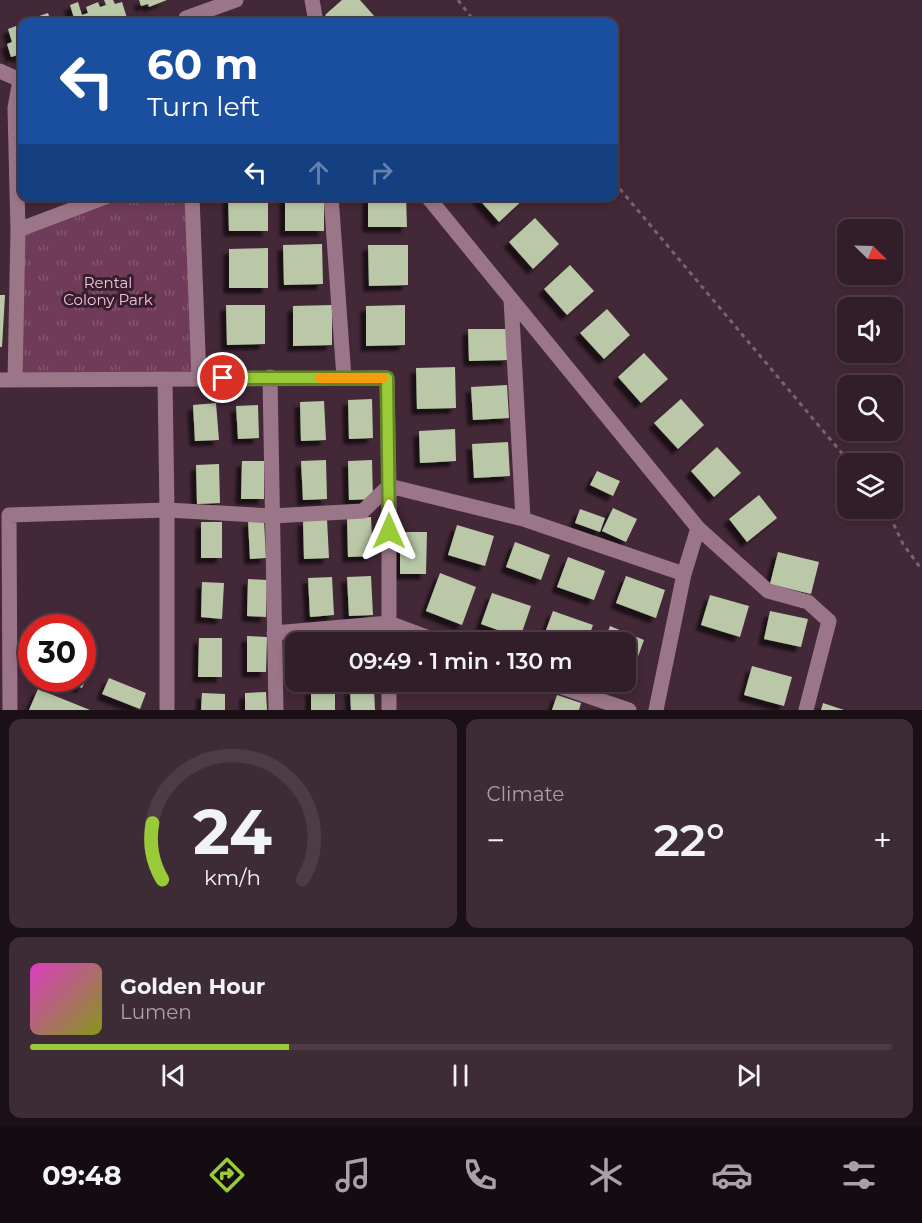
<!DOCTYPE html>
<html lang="en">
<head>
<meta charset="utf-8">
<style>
  body { margin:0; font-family:Montserrat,sans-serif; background:#3d2b35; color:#f1f3f6; height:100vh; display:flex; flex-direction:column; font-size:22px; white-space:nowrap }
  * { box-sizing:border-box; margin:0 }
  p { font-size:20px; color:#a8a2a8 }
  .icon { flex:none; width:33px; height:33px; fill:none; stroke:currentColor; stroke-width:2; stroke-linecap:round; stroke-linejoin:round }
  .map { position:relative; height:710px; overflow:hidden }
  .panel { display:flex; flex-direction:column; gap:9px; padding:9px; background:#1c1017; flex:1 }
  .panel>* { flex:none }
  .hud { position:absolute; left:18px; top:18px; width:600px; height:183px; border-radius:12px; box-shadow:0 3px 9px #0003,0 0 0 2px #4d3c46; background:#1a4fa0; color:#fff; overflow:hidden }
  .needle { width:39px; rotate:113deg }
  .fabs { position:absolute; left:837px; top:219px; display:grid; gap:12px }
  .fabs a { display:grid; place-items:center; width:66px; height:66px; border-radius:12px; background:#321e29; box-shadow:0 3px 9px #0003,0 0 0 2px #4d3c46; font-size:30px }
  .speed { position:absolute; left:18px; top:614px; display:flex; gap:12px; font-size:30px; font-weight:700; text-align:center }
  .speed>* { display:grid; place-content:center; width:78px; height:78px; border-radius:50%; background:#321e29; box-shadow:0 3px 9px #0003,0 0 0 2px #4d3c46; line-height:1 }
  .speed .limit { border:9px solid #d22; background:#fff; color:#111 }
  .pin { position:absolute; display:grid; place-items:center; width:51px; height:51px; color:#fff; margin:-26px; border:3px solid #fff; border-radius:50%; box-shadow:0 2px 6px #0007 }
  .me { position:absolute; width:66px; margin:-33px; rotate:0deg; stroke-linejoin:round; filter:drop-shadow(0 0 4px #0008) }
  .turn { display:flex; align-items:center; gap:21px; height:126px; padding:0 30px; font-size:27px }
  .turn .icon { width:78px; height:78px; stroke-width:2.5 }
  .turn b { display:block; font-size:42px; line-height:51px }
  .lanes { display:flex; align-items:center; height:57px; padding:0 30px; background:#0003; justify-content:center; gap:30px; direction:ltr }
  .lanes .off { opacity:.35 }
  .big { font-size:45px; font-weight:600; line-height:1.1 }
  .panel .widget { flex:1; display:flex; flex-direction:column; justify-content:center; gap:9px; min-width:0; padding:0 21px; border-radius:12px; background:#3d2b35 }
  .panel .dial { align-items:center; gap:0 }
  .dial svg { height:156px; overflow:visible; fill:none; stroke:#4d3c46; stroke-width:7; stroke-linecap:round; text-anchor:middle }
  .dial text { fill:#f1f3f6; stroke:none }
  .song { display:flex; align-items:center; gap:18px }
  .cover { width:72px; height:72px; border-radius:9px; background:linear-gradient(135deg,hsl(310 70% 55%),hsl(70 70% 35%)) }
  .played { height:6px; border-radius:3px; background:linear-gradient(90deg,#98cb37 30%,#4d3c46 30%) }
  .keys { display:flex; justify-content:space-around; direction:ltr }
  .heat { display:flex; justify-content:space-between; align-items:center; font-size:33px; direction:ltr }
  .panel .tiles { flex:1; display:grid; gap:9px; grid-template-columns:1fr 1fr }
  .widget:last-child { grid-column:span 2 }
  .trip { position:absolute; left:285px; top:632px; width:351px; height:60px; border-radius:12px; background:#321e29; box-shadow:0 3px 9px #0003,0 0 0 2px #4d3c46; font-weight:600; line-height:60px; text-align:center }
  .tab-bar { display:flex; height:96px; justify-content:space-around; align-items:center; background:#140c10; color:#a8a2a8 }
  .tab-bar .icon { width:42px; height:42px }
  .tab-bar .current { color:#98cb37 }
  .tab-bar b { font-size:27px; color:#f1f3f6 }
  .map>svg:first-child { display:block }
  .park { fill:url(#park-tufts) }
  .building { fill:#bac8a8; filter:url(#shadow) }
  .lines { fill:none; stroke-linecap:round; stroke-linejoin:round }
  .path { stroke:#7b626f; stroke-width:3; stroke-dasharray:4.5 4.5; stroke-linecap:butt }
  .minor { stroke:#9b7689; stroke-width:15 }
  .route-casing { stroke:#638424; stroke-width:15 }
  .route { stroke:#98cb37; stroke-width:10 }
  .slow { stroke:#f59e0b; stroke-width:10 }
  .labels { text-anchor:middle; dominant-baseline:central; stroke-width:6; stroke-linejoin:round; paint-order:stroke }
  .park-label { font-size:15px; fill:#f1c3db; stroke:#381e2d }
</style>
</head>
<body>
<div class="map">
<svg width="922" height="710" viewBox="0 0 922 710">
  <defs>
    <pattern id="park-tufts" width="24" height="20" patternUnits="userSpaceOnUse" patternTransform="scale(1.5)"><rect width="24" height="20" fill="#6f3b58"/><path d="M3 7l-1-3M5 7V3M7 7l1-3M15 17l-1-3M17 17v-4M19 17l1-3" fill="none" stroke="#845770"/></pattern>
    <filter id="shadow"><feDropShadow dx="-5.5" dy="5.5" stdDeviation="1.5" flood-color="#0009"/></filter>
  </defs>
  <rect width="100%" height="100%" fill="#432837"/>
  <path class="park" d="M108,197H192L199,378L15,380L18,230Z"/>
  <path class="building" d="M104,0H113L115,4L122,2L127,18L115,22H70L69,20L74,18L70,5L78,2L82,15L88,13L86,7L98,2L100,7L106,5Z
    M139,0H167L149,7L148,4L141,6Z
    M342,0H360L375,17L369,22H331L325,15Z
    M48,13L51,22H41L39,16Z
    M16,26L20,39L22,38V56L19,58L18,55L11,57L7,44L12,42L8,29Z
    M228,196H268V231H229Z
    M285,196H324V231H285Z
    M368,196H406L407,227H368Z
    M476,196H524L525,198L499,222Z
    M535,218L559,244L533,269L509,242Z
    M322,244L323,284L284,285L283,245Z
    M368,245H408V285L369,286Z
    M268,248V288H229V249Z
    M570,265L594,291L567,315L544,289Z
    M0,295H5L2,347H0Z
    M226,305H265V344L227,345Z
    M332,305V345L293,346V306Z
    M405,305V345L366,346V306Z
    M607,309L630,335L604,359L580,333Z
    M468,329H507L508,360L469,361Z
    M644,353L668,379L641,403L618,377Z
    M455,367L456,408L417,409L416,368Z
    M507,385L509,418L473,420L471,387Z
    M372,399L373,438L349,439L348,400Z
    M681,399L704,425L678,449L654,423Z
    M324,401L326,440L301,441L300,402Z
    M216,403L219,440L195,441L193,405Z
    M258,405L259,438L238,439L236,406Z
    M455,429L456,461L420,463L419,431Z
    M508,442L510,476L474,478L472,444Z
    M717,447L741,473L714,497L691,471Z
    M326,460L327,499L303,500L301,461Z
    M372,460L373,499L349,500L348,461Z
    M242,461H264V499H241Z
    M219,464L220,503L197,504L196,465Z
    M597,471L620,481L613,496L590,485Z
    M759,495L777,518L747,542L729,519Z
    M613,508L637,519L626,542L602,531Z
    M580,509L605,518L600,532L575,523Z
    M371,517L373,556L348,557L347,518Z
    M327,519L329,558L304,559L303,520Z
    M264,520L266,558L250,559L248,521Z
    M201,522H222V558H201Z
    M457,525L494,536L485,566L448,555Z
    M400,532H427L426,574H400Z
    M515,542L550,555L541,580L506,567Z
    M778,552L819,562L811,594L770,584Z
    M568,557L605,571L594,600L557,587Z
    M440,573L476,587L462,625L426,611Z
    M371,576L373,615L349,616L347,577Z
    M626,576L665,590L656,618L616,603Z
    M332,577L334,615L310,617L308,578Z
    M248,579L267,580L266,617L247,616Z
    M202,582L224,583L222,619L201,617Z
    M492,593L531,606L520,638L481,624Z
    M710,595L749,606L740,637L701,625Z
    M553,611L593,625L587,642L542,641Z
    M770,611L808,619L801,647L764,639Z
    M610,626L644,640L633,670L626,668V642H604Z
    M376,628V642H352L351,629Z
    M247,636L267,637L266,672H247Z
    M330,637L331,642H306V638Z
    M199,638H222V677H198Z
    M82,666L90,669L82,688L59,678H82Z
    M752,666L792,677L784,706L744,695Z
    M109,678L146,693L140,709L102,694Z
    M335,688V710H311V689Z
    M374,688L375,710H351L350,689Z
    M38,689L90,710H29Z
    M266,692L267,710H245V693Z
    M202,693L225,694V710H201Z
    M557,695L581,703L579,710H552Z
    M823,703L844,710H821Z"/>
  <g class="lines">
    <path class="path" d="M458,0L475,22
      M614,182L851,464
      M886,508L903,544L922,570"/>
    <path class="minor" d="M312,0L316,22
      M186,18L236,0
      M0,71L20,80
      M192,196L199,378
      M331,196L344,378
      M18,230L108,196
      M511,299L523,519
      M270,377L276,710
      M165,379L167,510L272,516L363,511L389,486L523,519L684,574L698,528L427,196
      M0,380L387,378L389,486V642
      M15,380L18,230L15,108L20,80L22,78
      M698,528L768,591L808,602L829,621L806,710
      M274,633L389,623L440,642
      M389,681V710
      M544,681L629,710
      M10,710L9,515L167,510V710
      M656,710L684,574"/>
  </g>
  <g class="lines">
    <g class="route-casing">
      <path id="route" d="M223,378H387L389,531"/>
    </g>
    <use href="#route" class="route"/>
    <path class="slow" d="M320,378H383"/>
  </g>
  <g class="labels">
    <g class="park-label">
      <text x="108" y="282">Rental<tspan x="108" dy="17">Colony Park</tspan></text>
    </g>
  </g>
</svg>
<div class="fabs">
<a><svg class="needle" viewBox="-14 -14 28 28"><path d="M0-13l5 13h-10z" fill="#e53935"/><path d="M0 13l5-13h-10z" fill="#a8a2a8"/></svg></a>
<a><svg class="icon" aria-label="sound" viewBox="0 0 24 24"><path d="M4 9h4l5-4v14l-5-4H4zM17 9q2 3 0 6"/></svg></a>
<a><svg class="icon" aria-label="search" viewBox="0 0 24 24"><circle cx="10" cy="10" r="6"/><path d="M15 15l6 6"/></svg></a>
<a><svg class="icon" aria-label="layers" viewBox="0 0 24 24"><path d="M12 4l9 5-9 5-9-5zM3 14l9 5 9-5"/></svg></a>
</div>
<div class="speed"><div class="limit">30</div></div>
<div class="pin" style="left:223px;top:378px;background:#d93025"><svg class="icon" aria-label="arrive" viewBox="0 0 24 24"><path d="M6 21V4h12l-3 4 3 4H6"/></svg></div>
<svg class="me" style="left:389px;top:531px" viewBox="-20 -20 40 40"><path d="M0-17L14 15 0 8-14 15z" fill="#98cb37" stroke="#fff" stroke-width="4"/></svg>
<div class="trip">09:49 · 1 min · 130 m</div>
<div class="hud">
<div class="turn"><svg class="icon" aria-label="left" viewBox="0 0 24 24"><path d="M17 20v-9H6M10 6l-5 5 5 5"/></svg><div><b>60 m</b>Turn left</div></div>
<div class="lanes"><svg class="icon" aria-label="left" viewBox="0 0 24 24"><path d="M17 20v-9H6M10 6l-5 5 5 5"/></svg><svg class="icon off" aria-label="ahead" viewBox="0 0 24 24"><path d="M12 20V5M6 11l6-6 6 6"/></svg><svg class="icon off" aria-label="right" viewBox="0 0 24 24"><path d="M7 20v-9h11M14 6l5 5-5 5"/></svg></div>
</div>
</div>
<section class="panel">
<div class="tiles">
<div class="widget dial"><svg viewBox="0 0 100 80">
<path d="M14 69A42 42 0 1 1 86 69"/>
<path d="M14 69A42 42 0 0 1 9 40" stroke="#98cb37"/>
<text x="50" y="56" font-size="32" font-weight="700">24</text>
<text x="50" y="72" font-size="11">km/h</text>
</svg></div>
<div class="widget"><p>Climate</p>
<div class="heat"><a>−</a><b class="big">22°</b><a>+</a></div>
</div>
<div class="widget">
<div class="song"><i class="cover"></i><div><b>Golden Hour</b><p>Lumen</p></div></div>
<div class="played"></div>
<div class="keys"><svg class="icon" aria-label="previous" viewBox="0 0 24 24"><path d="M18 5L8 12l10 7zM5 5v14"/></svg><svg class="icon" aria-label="pause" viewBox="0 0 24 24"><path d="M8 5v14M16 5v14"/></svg><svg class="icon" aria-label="next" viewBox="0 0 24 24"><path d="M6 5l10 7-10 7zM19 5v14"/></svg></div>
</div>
</div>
</section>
<nav class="tab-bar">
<b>09:48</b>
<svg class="icon current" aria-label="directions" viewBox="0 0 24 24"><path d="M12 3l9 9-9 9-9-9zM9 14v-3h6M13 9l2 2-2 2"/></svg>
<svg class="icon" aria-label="music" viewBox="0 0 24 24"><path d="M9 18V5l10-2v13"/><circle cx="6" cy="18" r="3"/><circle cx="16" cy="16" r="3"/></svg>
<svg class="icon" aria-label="phone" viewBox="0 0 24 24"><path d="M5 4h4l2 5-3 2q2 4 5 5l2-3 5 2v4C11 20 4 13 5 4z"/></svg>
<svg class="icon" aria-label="climate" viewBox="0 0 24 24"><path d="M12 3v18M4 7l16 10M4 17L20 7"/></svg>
<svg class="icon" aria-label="car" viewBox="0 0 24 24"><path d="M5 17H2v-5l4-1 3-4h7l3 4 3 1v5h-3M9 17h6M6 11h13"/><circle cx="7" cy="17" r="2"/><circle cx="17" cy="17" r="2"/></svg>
<svg class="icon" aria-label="filters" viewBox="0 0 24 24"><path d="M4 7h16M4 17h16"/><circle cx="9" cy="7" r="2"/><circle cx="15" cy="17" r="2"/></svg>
</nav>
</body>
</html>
